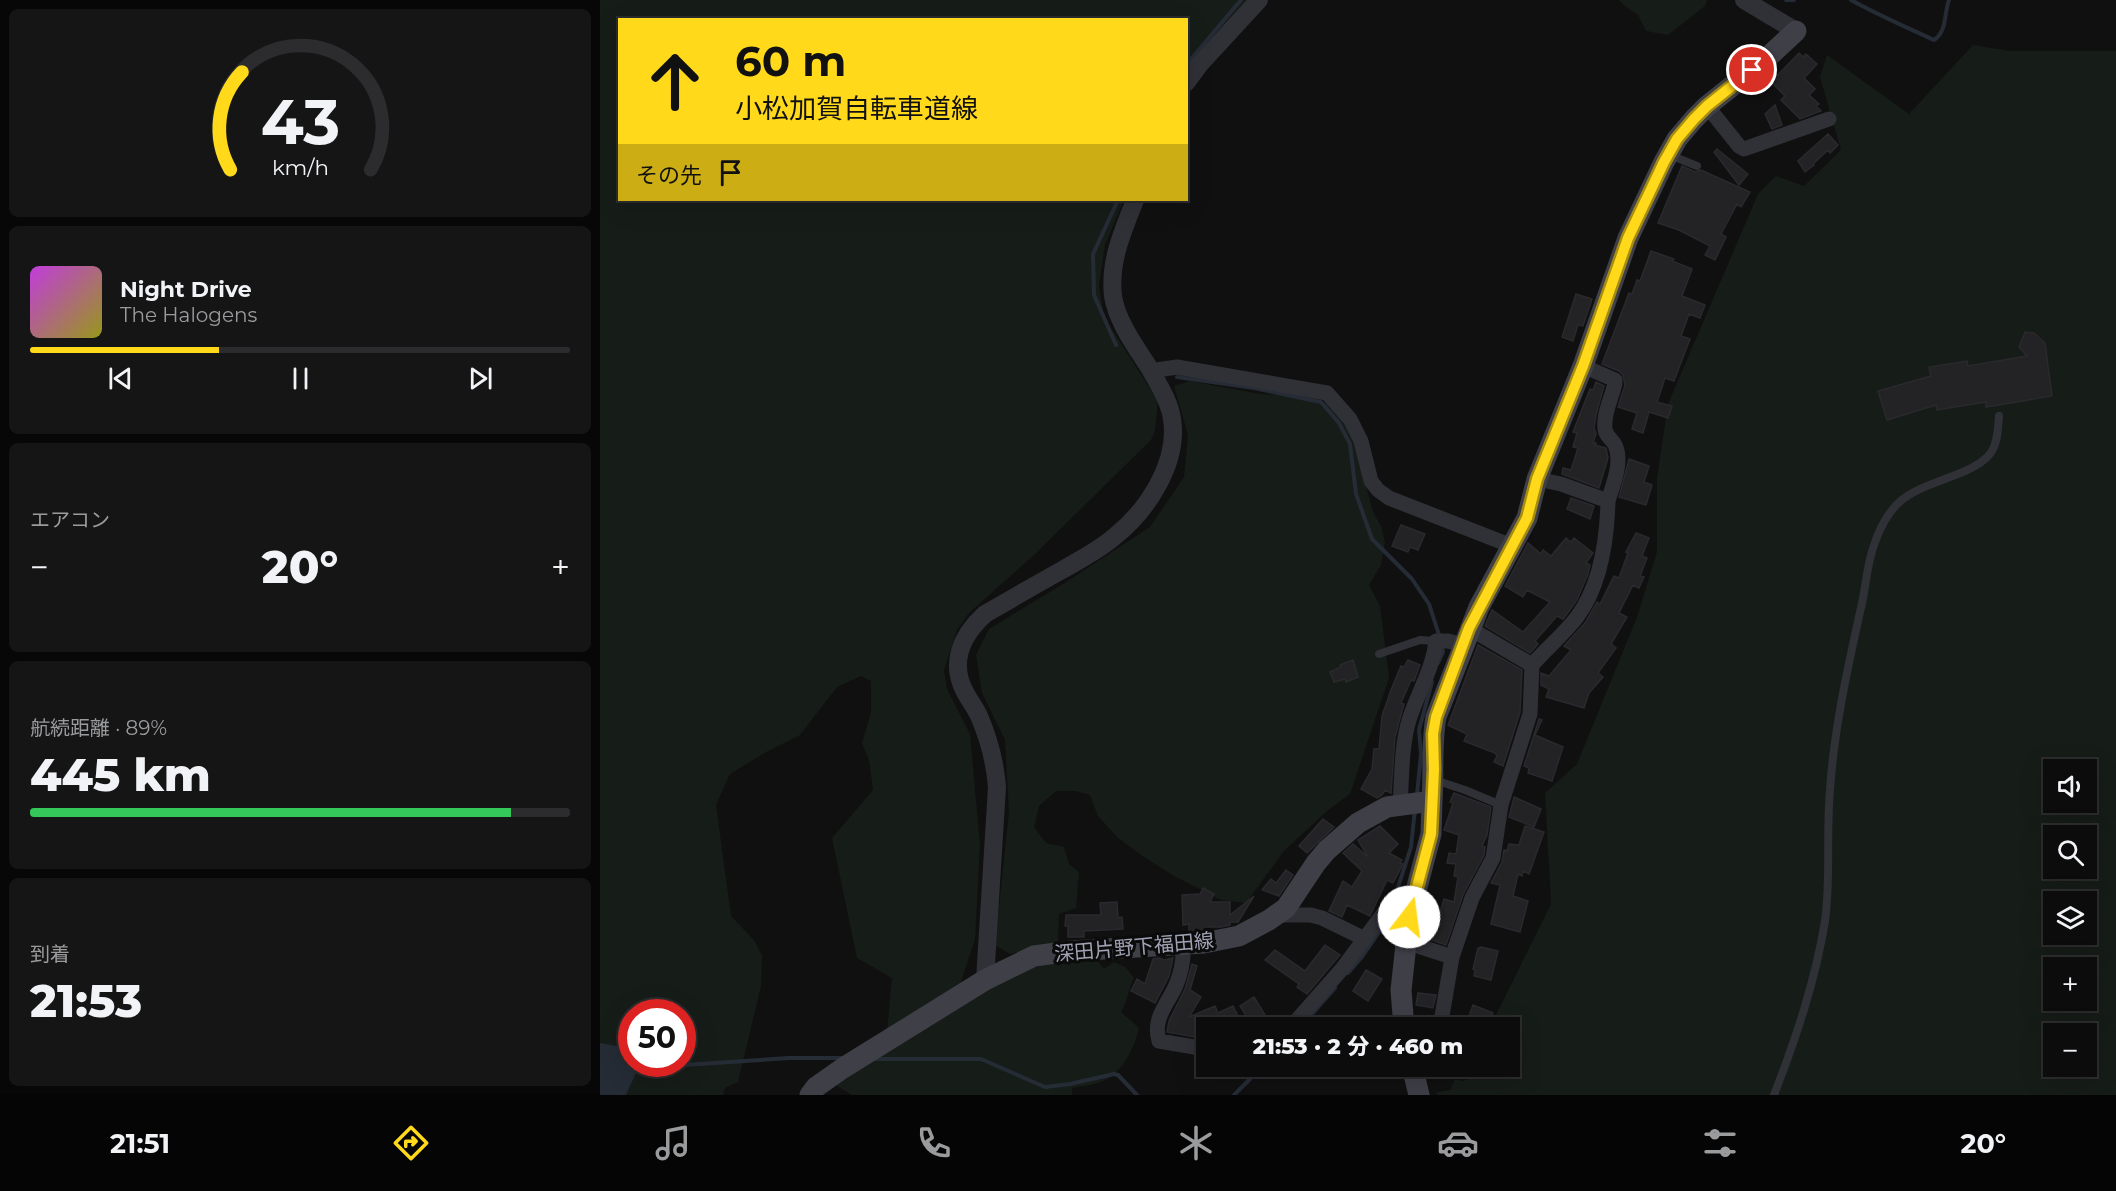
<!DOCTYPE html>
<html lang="ja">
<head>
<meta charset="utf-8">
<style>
  body { margin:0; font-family:Montserrat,"Noto Sans JP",sans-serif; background:#151516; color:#f1f3f6; height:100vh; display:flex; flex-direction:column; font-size:22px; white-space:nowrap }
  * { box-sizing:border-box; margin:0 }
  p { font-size:20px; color:#9a9b9d }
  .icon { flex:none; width:33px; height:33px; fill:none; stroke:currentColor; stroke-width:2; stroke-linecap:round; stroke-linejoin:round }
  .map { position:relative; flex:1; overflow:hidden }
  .side { display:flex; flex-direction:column; gap:9px; padding:9px; background:#070707; width:600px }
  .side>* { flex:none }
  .banner { position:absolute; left:18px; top:18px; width:570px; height:183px; border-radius:0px; box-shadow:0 6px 24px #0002,0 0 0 2px #2c2c2e; background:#ffd91a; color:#111; overflow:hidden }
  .fabs { position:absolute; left:1443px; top:759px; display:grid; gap:12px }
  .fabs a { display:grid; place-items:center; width:54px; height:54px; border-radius:0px; background:#0c0c0d; box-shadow:0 6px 24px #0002,0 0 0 2px #2c2c2e; font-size:30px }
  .speed { position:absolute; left:18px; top:999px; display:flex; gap:12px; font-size:30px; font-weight:700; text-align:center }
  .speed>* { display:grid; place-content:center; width:78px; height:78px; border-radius:50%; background:#0c0c0d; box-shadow:0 6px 24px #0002,0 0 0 2px #2c2c2e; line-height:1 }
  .speed .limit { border:9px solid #d22; background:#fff; color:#111 }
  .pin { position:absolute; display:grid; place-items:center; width:51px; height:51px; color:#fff; margin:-26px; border:3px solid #fff; border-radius:50%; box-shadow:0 2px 6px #0007 }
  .me { position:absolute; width:66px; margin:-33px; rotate:15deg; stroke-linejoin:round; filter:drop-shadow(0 0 4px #0008) }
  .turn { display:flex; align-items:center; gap:21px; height:126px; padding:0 18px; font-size:27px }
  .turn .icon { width:78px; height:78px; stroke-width:2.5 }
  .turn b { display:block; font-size:42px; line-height:51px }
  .then { display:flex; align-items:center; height:57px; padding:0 18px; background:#0003; gap:12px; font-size:22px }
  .big { font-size:45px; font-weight:800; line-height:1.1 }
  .side .tile { flex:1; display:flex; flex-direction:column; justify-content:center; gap:9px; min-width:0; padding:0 21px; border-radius:9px; background:#151516 }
  .side .dial { align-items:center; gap:0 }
  .dial svg { height:156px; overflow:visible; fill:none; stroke:#2c2c2e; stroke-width:7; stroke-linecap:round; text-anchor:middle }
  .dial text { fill:#f1f3f6; stroke:none }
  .song { display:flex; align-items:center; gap:18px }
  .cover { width:72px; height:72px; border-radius:9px; background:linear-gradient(135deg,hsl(290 70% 55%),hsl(60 70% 35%)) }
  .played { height:6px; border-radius:3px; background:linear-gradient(90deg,#ffd91a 35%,#2c2c2e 35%) }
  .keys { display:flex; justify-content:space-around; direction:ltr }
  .heat { display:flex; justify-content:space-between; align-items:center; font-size:33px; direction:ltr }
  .charge { height:9px; border-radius:4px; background:linear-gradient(90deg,#34c759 89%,#2c2c2e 0) }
  .trip { position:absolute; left:596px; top:1017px; width:324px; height:60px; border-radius:0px; background:#0c0c0d; box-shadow:0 6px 24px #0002,0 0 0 2px #2c2c2e; font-weight:800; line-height:60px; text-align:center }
  .tabs { display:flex; height:96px; justify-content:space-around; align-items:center; background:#050505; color:#9a9b9d }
  .tabs .icon { width:42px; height:42px }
  .tabs .current { color:#ffd91a }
  .tabs b { font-size:27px; color:#f1f3f6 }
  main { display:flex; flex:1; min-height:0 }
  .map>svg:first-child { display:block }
  .green { fill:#161c18; fill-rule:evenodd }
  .water { fill:#252c36 }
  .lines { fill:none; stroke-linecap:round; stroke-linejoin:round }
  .stream { stroke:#252c36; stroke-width:4 }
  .building { fill:#232325; stroke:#2a292d; stroke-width:1.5 }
  .service { stroke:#303037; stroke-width:8 }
  .minor { stroke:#303037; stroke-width:15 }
  .tertiary { stroke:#303037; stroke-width:18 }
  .secondary { stroke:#3e3f47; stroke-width:21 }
  .route-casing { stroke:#a68d11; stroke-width:15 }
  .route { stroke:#ffd91a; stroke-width:10 }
  .labels { text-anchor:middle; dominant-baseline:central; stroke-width:6; stroke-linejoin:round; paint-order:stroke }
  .street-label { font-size:20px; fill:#9fa2b3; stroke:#0b0b0c }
</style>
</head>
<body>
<main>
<section class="side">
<div class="tile dial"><svg viewBox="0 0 100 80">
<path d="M14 69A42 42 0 1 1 86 69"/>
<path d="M14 69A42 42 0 0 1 20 19" stroke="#ffd91a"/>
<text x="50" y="56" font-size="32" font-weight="700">43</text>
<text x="50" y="72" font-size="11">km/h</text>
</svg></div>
<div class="tile">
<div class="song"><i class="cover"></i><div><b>Night Drive</b><p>The Halogens</p></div></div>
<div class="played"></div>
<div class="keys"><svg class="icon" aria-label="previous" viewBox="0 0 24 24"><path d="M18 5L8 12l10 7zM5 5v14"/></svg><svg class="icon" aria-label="pause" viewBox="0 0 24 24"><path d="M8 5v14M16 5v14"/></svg><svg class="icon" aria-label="next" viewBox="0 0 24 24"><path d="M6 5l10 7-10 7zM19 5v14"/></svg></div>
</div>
<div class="tile"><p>エアコン</p>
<div class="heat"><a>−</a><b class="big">20°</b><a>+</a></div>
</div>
<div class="tile"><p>航続距離 · 89%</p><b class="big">445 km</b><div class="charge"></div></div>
<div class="tile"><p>到着</p><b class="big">21:53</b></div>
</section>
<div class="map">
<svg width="1516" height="1095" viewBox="0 0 1516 1095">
  <rect width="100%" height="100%" fill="#101011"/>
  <path class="green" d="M0,0H648L587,70L586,20H20V200H524L505,245L499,286L504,317L558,401L555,431L551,440L435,554L369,613L357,630L344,670L347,689L370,734L380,844L375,939L360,985L287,1032L292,978L257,958L232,838L273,790L269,760L262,743L271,713V681L261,676L237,687L200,735L166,752L130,774L116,805L131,916L154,940L162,956L161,986L138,1082L125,1088L123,1095H15L0,1053ZM32,1012H82V1064H32Z
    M1019,0H1107L1105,6L1068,35L1046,31L1038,15L1026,7Z
    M1373,45L1410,51H1516V1095H837V1092L850,1090L855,1079L862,1081L874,1078L880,1067L909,1066V1028L893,1027L895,1017L951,904L945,793L977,764L1037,617L1057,552V478L1068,404L1158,194L1176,176L1204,186L1241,150L1220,77L1227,55L1309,114ZM1454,770H1486V802H1454ZM1454,836H1486V868H1454ZM1454,902H1486V934H1454ZM1454,968H1486V1000H1454ZM1454,1034H1486V1066H1454Z
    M590,381L660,394L710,397L728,404L744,421L754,441L773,512L781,526L785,542L781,565L769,585L780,606L789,678L750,794L727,811L684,851L646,903L621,900L574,876L544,857L518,838L498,816L490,795L475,791H456L439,806L434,827L446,843L464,847L469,864L479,872L476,908L459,914L458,943L410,954L395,945L409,812L405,740L382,693L376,655L389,629L463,584L550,527L584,477L588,435L574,386Z
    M494,956L504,969L514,962L525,967L534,978C528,990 528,1000 521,1012L539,1028C535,1046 523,1072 505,1080C496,1085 482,1086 472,1088V1095H252L237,1086L238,1080L406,979L458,958Z"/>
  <path class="water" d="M0,1043L22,1047L31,1056L32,1064H40L26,1095H0Z"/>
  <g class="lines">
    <path class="stream" d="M1186,0H1194
      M1251,0C1278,15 1306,27 1334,40C1347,32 1344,13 1349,0
      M586,65L641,0
      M516,345L494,295L493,254L518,200
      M577,377L654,388L721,402L739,423L750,444L756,494L772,539L812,579L829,604L840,638
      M838,663L843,652L842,645
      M817,795L821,754L819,730L832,682
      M791,909L811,847L815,809
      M748,973L761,958L781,929
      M704,1023L735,988
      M275,1059H381L445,1087L470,1084L514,1074L518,1075L537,1095
      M39,1064L54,1067L189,1058H244
      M634,1095L663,1066"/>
  </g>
  <path class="building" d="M1199,53L1203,57L1206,54L1217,64L1204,78L1215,89L1209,95L1219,104L1216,106L1221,111L1200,119L1181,100L1185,96L1171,82Z
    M1175,105L1182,125L1172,129L1165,114Z
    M1228,134L1238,145L1230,153L1228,150L1213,164L1214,165L1205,172L1198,161Z
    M1117,149L1148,174L1139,185L1114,152Z
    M1082,166L1095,172L1101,170L1150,192L1141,207L1137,204L1121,234L1126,237L1115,260L1105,255L1110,246L1079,230L1058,223Z
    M1051,251L1074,259L1072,261L1092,269L1082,296L1105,305L1100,318L1089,314L1081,336L1090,339L1074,381L1065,378L1057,402L1072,406L1068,418L1049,412L1043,433L1032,429L1037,413L1018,407L1025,385L1023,375L1019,371L1002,364L1029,293L1032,294L1037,280L1040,281Z
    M976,294L992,299L983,326L978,325L973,341L962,337Z
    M1425,332L1434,333L1445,343L1452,396L1386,407V402L1337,410L1336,405L1287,420L1278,391L1331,376L1329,367L1367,361L1368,366L1427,356L1419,347Z
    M996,382L1004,386L996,415L994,428L996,434L993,443H996L995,445L1006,448L1008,458L999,488L962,474L963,468L971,470L978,448L973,447L977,433L973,432L990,389L993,390Z
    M1029,459L1049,466L1044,482L1052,485L1046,505L1019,497Z
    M971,498L994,506L990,519L967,509Z
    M801,525L825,534L818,550L810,547L808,552L792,546Z
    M1036,533L1049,538L1042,556L1047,558L1040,576L1044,577L1039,588L1033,585L1019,613L1027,617L1011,644L1016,648L998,673L1003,677L989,693L984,708L946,697L949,689L941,685V673L949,676L971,650L964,646L985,623L997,602L1000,604L1014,576L1019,578L1028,553L1026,552Z
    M966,538L971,542L974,538L993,553L986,563L990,565L988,574L977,600L969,611L963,619L957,616L935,641L938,644L930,653L885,626L892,610L923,632L950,602L927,590L923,597L905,586L928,543L941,554L943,550L951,556Z
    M878,645L922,670L920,712L903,766L894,762L897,756L895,753L864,741L867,734L848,725Z
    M753,660L758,677L746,682L745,679L734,682L730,672L741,667L740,665Z
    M808,660L820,665L814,681L811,680L801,703L804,704L795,737L791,793L785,790L782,795L777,798L761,789L772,769L774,749H779L782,716L791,690L801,666L804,667Z
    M939,719L942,720L935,735L963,747L952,781L928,773L929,768L924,766Z
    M854,793L891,807L887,835L882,846L885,847L884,855L863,895L846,945L829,939L835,924L827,922L831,909L840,912L844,899L854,902L858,877L854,876L856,864L847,863L849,853L856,854L859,835L844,830L853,803L850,802Z
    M914,797L941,809L934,827L909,817Z
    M723,819L734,827L707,853L699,846Z
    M780,826L798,844L789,853L802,860L800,863L803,864L793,883L787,880L770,916L747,905L742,917L729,911L743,881L752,887L762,871L743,853L753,844L768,857L758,840Z
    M925,826L944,832L929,874L923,871L922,876L918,874L913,896L928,901L920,932L891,924L900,885L891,883L902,862L904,850L907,851L909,844L919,845Z
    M686,870L693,875L679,896L662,890L671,879L676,883Z
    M603,888L614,894L610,902H630V915L654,896L638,922H630V925L621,927H605V930H602L589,931V924L583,925L582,895L600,894Z
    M517,902L518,918L522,917L523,929L484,931V937H468V926H465L466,915H501L500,903Z
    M725,945L740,955L707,994L697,987L699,984L665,960L675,950L705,971Z
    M881,947L898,951L891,980L874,976L875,970L873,969L878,948Z
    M559,958L564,960L573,958L569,976L555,1003L531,991L537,979L545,984L553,959Z
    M592,964L597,966L590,990L601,997L589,1017L615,1006L618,1013L633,1006L638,1016L614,1028H606V1039L567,1032L569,1021L585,989Z
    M766,970L782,979L768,1001L753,991Z
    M818,993L836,995L833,1008L816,1005Z
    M654,997L667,1018L653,1027L640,1006Z
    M873,1005L893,1013L888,1027L868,1019Z"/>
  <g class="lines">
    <path class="service" d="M1070,155L1097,166
      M779,654L820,640L836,641
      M835,780L865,790L901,805
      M1174,1095C1196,1038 1215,982 1225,921C1231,878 1226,834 1230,790C1234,730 1247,671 1260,612C1266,590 1266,567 1274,545C1292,492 1316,491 1363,472C1374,467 1386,461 1392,451C1398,441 1398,427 1399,416"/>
    <path class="minor" d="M1107,106L1139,146L1144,149L1229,119
      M983,366L1015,380V383C1012,398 1003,413 1005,429C1006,437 1012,439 1015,445C1023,461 1013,485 1008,501
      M550,371L577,367L727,393L750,419L761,441L771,481L778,490L789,498L912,546
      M869,628L932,665
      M800,806C802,778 801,744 810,717C819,691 833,668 836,641H848L863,645
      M677,915H711L722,918L765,939
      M806,942L852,957
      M583,944C584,958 582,971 576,985C568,1004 552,1018 559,1041L606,1049
      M690,1028L742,969L786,910L809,917
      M840,1028L852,957L872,898L893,858L901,805L930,714L932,665C946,649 964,634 977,617C1001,585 1007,540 1008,501L961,484L937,479"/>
    <path class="tertiary" d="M1144,0L1196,31
      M586,83L600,64L659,0
      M385,980L397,787C395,762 389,739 379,716C375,707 369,700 365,692C349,662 362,635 385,614C411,599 437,584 464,569C481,559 499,550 514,537C547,511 579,463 572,419C570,402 558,384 550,369C536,347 517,322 513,296C509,261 523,231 535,200"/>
    <path class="secondary" d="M832,801C834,773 831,744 836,717L879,607L927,518L937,479L983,366L1028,238L1064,162L1077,139L1094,119L1107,106L1166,59L1196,31
      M812,1066L819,1095
      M210,1095L216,1087L243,1068L385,980L434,956L471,951L604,943L639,936L669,920L686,908L716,863L727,850L758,823L787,807L832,801L831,834L809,917L801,990L804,1028"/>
  </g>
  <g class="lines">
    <g class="route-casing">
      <path id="route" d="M809,917L831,834L834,769L833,734L836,717L869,628L927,518L937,479L983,366L1028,238L1064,162L1077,139L1094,119L1107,106L1152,70"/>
    </g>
    <use href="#route" class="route"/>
  </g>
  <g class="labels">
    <g class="street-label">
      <text transform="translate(534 947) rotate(-5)">深田片野下福田線</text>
    </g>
  </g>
</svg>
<div class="fabs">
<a><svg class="icon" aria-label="sound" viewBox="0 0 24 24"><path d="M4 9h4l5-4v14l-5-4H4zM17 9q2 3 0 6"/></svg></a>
<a><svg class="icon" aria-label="search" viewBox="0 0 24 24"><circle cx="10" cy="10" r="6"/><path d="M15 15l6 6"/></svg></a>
<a><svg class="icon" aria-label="layers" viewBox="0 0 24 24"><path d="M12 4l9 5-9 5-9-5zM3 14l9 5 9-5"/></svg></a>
<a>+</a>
<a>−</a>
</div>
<div class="speed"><div class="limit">50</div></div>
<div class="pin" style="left:1152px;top:70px;background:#d93025"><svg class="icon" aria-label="arrive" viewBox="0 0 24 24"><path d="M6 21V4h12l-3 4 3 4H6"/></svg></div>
<svg class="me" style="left:809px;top:917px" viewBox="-20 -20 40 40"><circle r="19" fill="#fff"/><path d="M0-13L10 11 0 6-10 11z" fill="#ffd91a"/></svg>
<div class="trip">21:53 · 2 分 · 460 m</div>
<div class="banner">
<div class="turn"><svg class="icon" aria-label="ahead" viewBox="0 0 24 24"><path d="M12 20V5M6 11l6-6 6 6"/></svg><div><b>60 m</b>小松加賀自転車道線</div></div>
<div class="then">その先<svg class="icon" aria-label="arrive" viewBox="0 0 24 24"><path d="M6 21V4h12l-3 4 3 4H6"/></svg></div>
</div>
</div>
</main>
<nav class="tabs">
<b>21:51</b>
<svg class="icon current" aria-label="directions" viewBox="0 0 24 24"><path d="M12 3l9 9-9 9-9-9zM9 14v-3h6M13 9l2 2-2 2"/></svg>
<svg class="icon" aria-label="music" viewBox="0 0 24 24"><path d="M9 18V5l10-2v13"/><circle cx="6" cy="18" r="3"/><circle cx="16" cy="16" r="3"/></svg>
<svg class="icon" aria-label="phone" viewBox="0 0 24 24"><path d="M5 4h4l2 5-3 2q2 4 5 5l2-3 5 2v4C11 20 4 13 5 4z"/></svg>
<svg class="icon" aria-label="climate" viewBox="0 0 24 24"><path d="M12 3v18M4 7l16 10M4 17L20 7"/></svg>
<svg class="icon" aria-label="car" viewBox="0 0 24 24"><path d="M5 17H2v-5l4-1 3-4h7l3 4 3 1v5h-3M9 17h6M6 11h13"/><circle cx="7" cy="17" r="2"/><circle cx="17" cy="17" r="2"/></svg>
<svg class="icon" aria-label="filters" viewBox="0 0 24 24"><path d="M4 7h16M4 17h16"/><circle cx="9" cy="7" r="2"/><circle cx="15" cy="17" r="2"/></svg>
<b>20°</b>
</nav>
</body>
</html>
